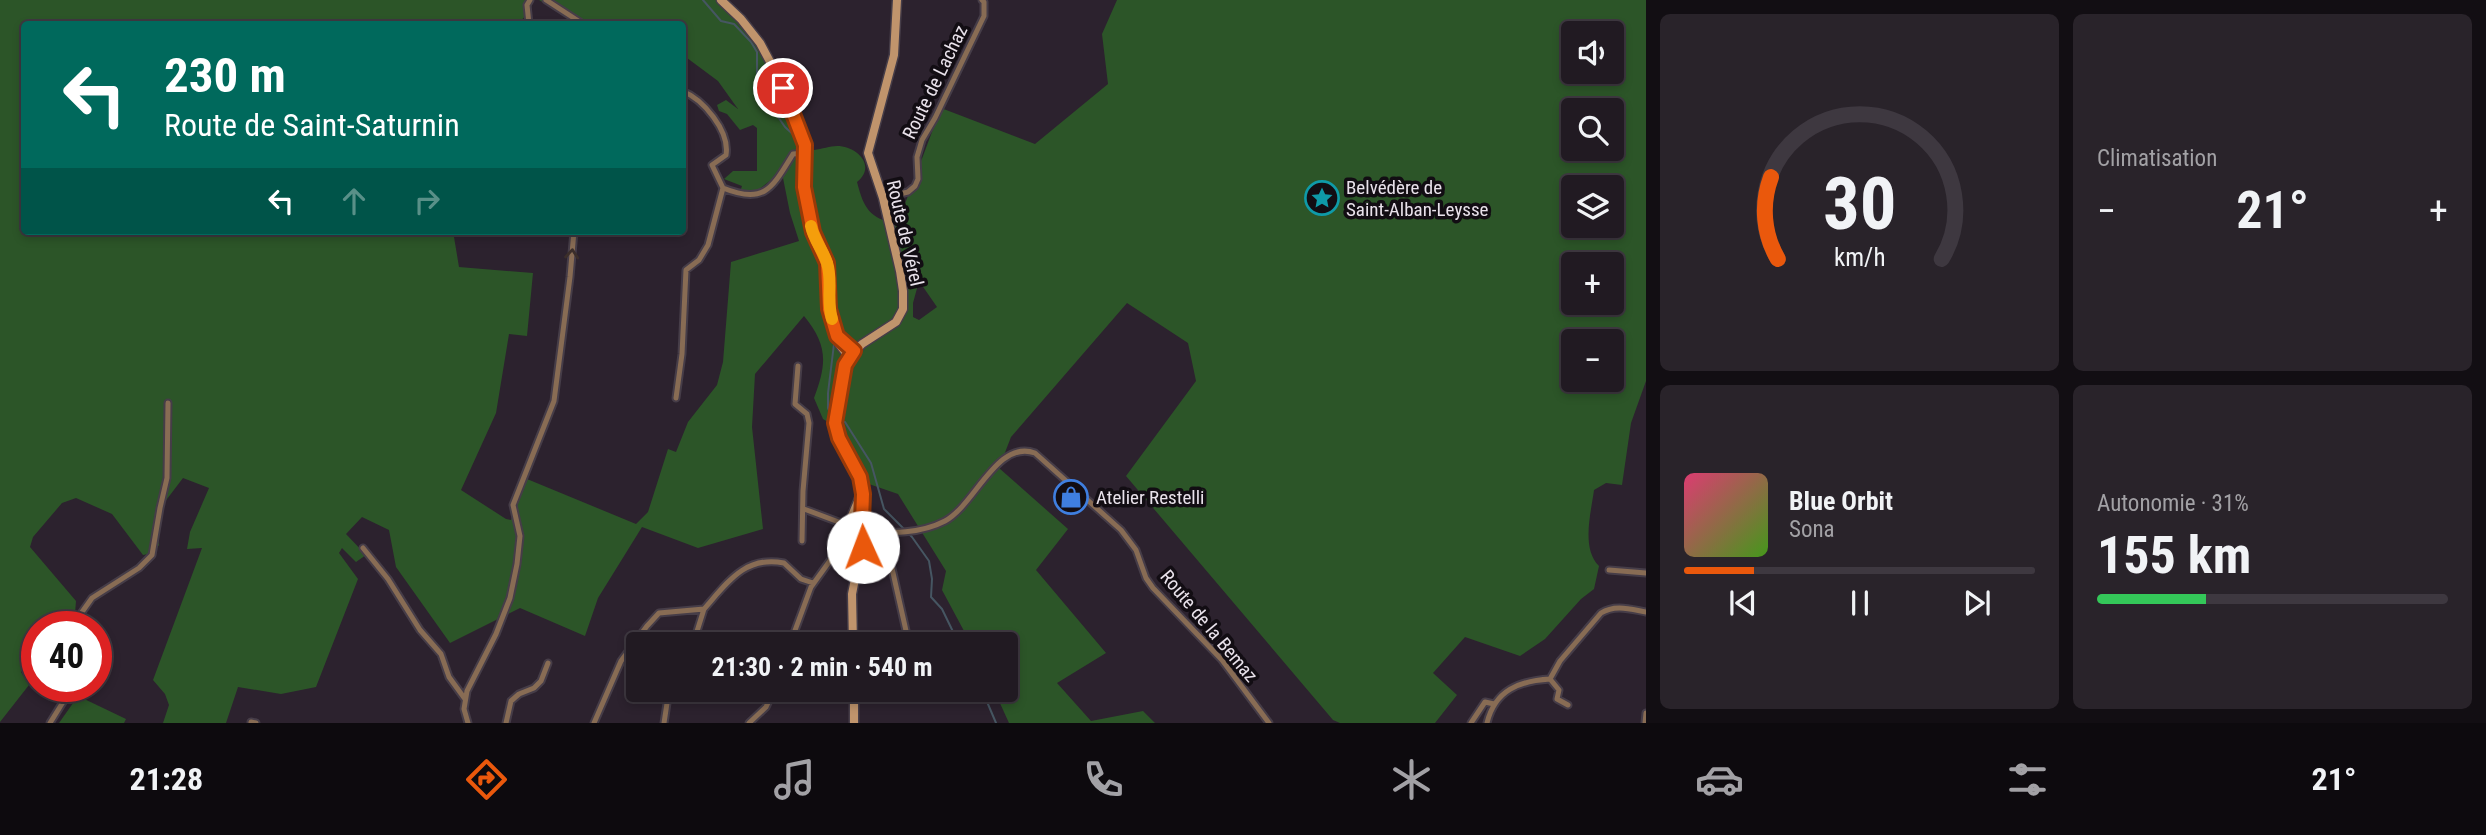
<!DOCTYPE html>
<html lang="fr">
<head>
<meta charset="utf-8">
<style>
  body { margin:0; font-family:"Roboto Condensed",sans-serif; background:#29232a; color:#f1f3f6; height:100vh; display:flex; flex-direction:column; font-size:26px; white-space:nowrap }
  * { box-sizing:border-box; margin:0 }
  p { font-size:23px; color:#a2a1a5 }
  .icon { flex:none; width:38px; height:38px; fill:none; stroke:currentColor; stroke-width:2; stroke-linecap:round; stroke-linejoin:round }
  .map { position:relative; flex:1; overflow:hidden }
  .drawer { display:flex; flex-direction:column; gap:14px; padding:14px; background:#120e13; width:840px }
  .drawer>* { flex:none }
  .hud { position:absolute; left:21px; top:21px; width:665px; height:214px; border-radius:7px; box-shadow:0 4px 10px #0003,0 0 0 2px #3e3840; background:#00695c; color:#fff; overflow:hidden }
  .fabs { position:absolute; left:1561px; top:21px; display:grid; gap:14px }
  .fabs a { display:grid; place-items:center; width:63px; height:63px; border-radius:7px; background:#211a22; box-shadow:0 4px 10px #0003,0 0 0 2px #3e3840; font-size:35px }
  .speed { position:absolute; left:21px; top:611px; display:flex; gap:14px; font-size:35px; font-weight:700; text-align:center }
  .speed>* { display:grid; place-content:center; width:91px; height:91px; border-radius:50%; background:#211a22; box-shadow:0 4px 10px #0003,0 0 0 2px #3e3840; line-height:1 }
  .speed .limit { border:10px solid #d22; background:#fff; color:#111 }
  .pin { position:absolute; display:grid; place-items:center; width:60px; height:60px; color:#fff; margin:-30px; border:4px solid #fff; border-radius:50%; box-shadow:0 2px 7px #0007 }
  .me { position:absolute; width:77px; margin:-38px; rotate:358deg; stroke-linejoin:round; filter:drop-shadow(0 0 5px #0008) }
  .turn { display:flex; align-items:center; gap:24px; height:147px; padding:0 28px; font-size:32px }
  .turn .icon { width:91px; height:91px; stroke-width:2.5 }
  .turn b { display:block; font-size:49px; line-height:60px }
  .lanes { display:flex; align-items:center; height:66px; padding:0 28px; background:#0003; justify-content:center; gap:35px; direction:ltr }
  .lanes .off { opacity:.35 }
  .big { font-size:52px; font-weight:700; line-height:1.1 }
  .drawer .widget { flex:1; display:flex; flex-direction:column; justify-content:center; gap:10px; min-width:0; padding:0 24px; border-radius:10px; background:#29232a }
  .drawer .dial { align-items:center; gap:0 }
  .dial svg { height:182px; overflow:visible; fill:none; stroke:#3e3840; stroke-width:7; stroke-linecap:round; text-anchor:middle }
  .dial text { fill:#f1f3f6; stroke:none }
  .song { display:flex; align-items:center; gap:21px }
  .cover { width:84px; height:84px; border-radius:10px; background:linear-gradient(135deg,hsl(340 70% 55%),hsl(100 70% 35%)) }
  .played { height:7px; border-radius:4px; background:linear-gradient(90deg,#ea580c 20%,#3e3840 20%) }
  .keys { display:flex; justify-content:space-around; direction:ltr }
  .heat { display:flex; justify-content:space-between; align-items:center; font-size:38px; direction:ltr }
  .charge { height:10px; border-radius:5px; background:linear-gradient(90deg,#34c759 31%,#3e3840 0) }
  .drawer .tiles { flex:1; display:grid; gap:14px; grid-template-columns:repeat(2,1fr) }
  .trip { position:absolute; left:626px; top:632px; width:392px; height:70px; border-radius:7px; background:#211a22; box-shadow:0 4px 10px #0003,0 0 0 2px #3e3840; font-weight:700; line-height:70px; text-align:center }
  .menu { display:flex; height:112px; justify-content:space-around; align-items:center; background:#0d0a0e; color:#a2a1a5 }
  .menu .icon { width:49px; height:49px }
  .menu .on { color:#ea580c }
  .menu b { font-size:32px; color:#f1f3f6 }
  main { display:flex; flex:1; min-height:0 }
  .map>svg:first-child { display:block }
  .green { fill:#2c5528; fill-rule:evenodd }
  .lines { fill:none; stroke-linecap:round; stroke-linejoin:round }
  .stream { stroke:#465662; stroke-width:2 }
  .street-casing { stroke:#463d48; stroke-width:9 }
  .secondary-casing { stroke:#463d48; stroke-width:11 }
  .street { stroke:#886c54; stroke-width:5 }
  .secondary { stroke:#c0946c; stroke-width:8 }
  .oneway { stroke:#3b2e2a }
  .route-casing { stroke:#983908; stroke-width:18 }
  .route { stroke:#ea580c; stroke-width:12 }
  .slow { stroke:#f59e0b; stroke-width:12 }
  .labels { text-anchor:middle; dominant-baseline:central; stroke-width:7; stroke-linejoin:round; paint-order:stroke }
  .street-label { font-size:19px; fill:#e9e2eb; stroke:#120d13 }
  .poi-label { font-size:19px; fill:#e9e2eb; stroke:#120d13; text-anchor:start }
</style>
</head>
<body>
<main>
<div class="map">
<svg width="1646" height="723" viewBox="0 0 1646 723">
  <rect width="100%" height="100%" fill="#2c222e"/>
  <path class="green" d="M0,0H533L530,11L518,24H24V231H453L459,267L533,273L527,336L509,334L496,413L461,490L506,519L511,520L527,479L636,524L648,512L668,449L676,452L688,422L717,385L723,362L731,262L799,241L790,213L783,178L776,176L753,194L740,192L742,186L724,179L733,171H757V128L753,125L740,130L727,114L719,111L717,105L726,100L738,109L718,81L683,55L682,24H579L539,0H718L753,36L778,84L801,140L814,150C822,149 830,146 837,146C857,146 877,166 857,182C864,209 869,217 897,225L941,108L1035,144L1108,84L1102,34L1117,0H1646V381L1631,423L1622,485L1606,483L1594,490C1591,513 1581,548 1599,566L1594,589L1581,599L1545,639L1520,656L1465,637L1433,673L1457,695L1435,723H1340L1333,720L1126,476L1196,381L1188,343L1127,303L1011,437L999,468L1068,529L1036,570L1106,653L1057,683L1091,721L1143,711L1155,723H1009L994,690H1006V644H971L942,590L946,571L898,494L866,483L843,431L823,419L814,398C827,364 828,345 804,316L755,374L752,427L763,529L698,548L642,527L598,598L585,636L520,608L450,643L396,567L389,530L362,517L346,534L366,555L356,562L342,548L339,553L358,579L316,687L281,694L238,687L226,723H163L169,705L165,694L153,680L202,548L187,549L190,532L209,488L183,478L164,503L155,528L159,545L154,553L143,555L112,514L76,498L62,503L33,537L30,547L76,601L74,626H37V655L21,672L29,685L0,722ZM1573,33H1612V72H1573ZM1573,110H1612V149H1573ZM1573,187H1612V226H1573ZM1573,264H1612V303H1573ZM919,281L937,307L919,320L913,317V303ZM1573,341H1612V380H1573Z
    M78,696L126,719L124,723H59Z"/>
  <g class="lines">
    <path class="stream" d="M703,0L721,21L734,24L751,42L757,52V78L765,98L785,127L797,138L799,180L802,194
      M824,276L821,307L834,344L828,393V408L833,420
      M838,421L845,422L871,463L884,509L912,537L929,561L932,579L931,597L942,609L959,644
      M982,690L996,723"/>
    <g class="street-casing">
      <path id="street" d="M546,0L583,24
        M529,24L527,5L530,0
        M682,91C703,99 730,131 726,155L712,165L723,188C765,205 772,188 793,154L805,153
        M883,198L908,192L915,186L918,179L917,157L922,140L935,118L984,16V2L982,0
        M798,366L795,404L807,414L809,423L803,491L802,541
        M676,398L682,354L686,270L699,260L708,245L723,188
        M804,509L844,524
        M865,529C890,535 922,533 945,521C975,505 997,439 1035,453L1121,530L1136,550L1146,578L1153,588L1222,660L1269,723
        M894,532L889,555L909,644
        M363,548L388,579L420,630L441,654L449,677L465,699
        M1609,570L1646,573
        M80,626L82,612L92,598L139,568L152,555L160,508L167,478L168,403
        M693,644L704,609
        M790,644L811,587L847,537
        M1550,679L1559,690L1557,699L1568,705
        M251,722L256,723
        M50,723L73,686
        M468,723L464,709L467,691L496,634L510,598L517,564L520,536L513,505L554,401L570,277L574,231
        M506,723L511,701L519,694L534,688L541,681L548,663
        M594,723L621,661L647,626L659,613L704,609C727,583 745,555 784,563L801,579L813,583
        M664,723L669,690
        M749,723L766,707L774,690
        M1471,723L1485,702L1494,704
        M1487,723C1495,690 1519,681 1550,679L1560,661L1601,613C1615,604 1630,609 1646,612
        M1645,723L1646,713"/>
    </g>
    <g class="secondary-casing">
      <path id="secondary" d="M721,0L741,19L760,43L784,88L805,145L803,174L810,218L815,240L827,263L829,309L839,344L849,357
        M859,499L851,518L846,522L843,528L847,537L858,544L860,554
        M853,644L852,594L865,529L861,515L863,494L859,472L839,437L836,423L842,378L849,357L862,344L896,322L903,309V291L900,271L883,198L868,153L894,55L897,0
        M854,690V723"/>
    </g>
    <use href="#street" class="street"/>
    <use href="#secondary" class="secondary"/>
  </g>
  <defs><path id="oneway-chevron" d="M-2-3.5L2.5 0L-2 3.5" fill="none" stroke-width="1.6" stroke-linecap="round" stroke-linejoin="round" transform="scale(1.75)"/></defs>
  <use class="oneway" href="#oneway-chevron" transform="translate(572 254) rotate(-85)"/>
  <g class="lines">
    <g class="route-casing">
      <path id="route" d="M783,88L805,145L804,187L813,232L827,263L829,309L837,336L854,351L845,365L835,423L839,438L860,477L863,494L862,521L865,529L863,547"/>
    </g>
    <use href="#route" class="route"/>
    <path class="slow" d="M811,226C814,240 823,250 827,263C833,281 826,300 832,319"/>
  </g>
  <defs>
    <g id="sight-ring" transform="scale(1.75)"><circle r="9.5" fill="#120d13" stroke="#0f9aa8" stroke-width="1.5"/><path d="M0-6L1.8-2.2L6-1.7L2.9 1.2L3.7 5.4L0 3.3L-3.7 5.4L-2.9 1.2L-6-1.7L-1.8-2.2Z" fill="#0f9aa8"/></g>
    <g id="shop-ring" transform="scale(1.75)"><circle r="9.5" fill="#120d13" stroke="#3f7fe0" stroke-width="1.5"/><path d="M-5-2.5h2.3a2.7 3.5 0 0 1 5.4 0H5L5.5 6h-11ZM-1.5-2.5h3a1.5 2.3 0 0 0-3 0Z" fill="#3f7fe0"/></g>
  </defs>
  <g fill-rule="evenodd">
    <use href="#sight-ring" x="1322" y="198"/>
    <use href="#shop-ring" x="1071" y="497"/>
  </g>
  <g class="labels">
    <g class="street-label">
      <text transform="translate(935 82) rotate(-64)">Route de Lachaz</text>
      <text transform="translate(905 233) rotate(77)">Route de Vérel</text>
      <text transform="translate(1209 626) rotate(50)">Route de la Bemaz</text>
    </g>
    <g class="poi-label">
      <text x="1346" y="187">Belvédère de<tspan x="1346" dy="22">Saint-Alban-Leysse</tspan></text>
      <text x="1096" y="497">Atelier Restelli</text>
    </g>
  </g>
</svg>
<div class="fabs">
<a><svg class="icon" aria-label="sound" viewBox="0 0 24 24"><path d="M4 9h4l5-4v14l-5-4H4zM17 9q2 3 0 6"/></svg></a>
<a><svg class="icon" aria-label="search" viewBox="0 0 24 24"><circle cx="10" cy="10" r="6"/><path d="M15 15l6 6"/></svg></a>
<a><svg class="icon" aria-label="layers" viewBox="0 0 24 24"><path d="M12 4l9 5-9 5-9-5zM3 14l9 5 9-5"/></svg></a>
<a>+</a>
<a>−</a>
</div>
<div class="speed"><div class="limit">40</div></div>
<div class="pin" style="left:783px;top:88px;background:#d93025"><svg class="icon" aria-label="arrive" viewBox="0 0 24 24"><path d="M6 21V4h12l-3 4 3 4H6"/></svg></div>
<svg class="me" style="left:863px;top:547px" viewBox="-20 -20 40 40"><circle r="19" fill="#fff"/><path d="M0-13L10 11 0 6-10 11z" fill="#ea580c"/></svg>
<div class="trip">21:30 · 2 min · 540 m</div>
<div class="hud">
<div class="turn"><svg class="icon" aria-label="left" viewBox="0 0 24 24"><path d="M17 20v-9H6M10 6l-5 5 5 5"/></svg><div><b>230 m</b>Route de Saint-Saturnin</div></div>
<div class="lanes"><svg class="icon" aria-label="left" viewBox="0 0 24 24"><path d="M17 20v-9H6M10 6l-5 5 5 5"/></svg><svg class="icon off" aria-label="ahead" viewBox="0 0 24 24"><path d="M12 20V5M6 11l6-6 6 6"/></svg><svg class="icon off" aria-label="right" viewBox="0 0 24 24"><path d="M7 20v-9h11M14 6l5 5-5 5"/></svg></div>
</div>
</div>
<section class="drawer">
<div class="tiles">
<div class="widget dial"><svg viewBox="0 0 100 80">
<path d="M14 69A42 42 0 1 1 86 69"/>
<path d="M14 69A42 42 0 0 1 11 33" stroke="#ea580c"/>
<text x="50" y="56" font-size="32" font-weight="700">30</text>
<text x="50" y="72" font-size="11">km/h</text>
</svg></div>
<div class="widget"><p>Climatisation</p>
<div class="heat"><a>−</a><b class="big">21°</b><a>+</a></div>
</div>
<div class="widget">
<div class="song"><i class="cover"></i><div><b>Blue Orbit</b><p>Sona</p></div></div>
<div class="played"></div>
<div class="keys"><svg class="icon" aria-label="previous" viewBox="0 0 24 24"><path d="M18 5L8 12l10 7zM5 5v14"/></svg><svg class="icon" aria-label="pause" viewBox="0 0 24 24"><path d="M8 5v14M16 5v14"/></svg><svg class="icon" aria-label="next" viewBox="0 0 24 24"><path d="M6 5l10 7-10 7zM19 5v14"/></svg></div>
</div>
<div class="widget"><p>Autonomie · 31%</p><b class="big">155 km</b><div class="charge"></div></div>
</div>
</section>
</main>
<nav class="menu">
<b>21:28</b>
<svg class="icon on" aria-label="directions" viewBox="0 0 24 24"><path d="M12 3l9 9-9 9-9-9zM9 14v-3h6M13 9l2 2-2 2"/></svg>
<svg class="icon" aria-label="music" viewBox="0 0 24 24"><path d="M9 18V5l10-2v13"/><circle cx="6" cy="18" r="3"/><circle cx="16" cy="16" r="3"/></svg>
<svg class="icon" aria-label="phone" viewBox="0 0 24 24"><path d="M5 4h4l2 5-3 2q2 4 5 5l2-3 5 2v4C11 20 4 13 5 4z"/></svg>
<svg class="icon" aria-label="climate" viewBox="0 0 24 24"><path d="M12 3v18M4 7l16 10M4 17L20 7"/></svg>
<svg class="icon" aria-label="car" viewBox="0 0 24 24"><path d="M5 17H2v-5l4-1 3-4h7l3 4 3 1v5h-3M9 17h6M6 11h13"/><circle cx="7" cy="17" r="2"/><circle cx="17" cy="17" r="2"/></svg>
<svg class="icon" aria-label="filters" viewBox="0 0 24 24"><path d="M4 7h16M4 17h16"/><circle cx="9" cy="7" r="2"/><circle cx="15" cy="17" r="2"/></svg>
<b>21°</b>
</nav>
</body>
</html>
